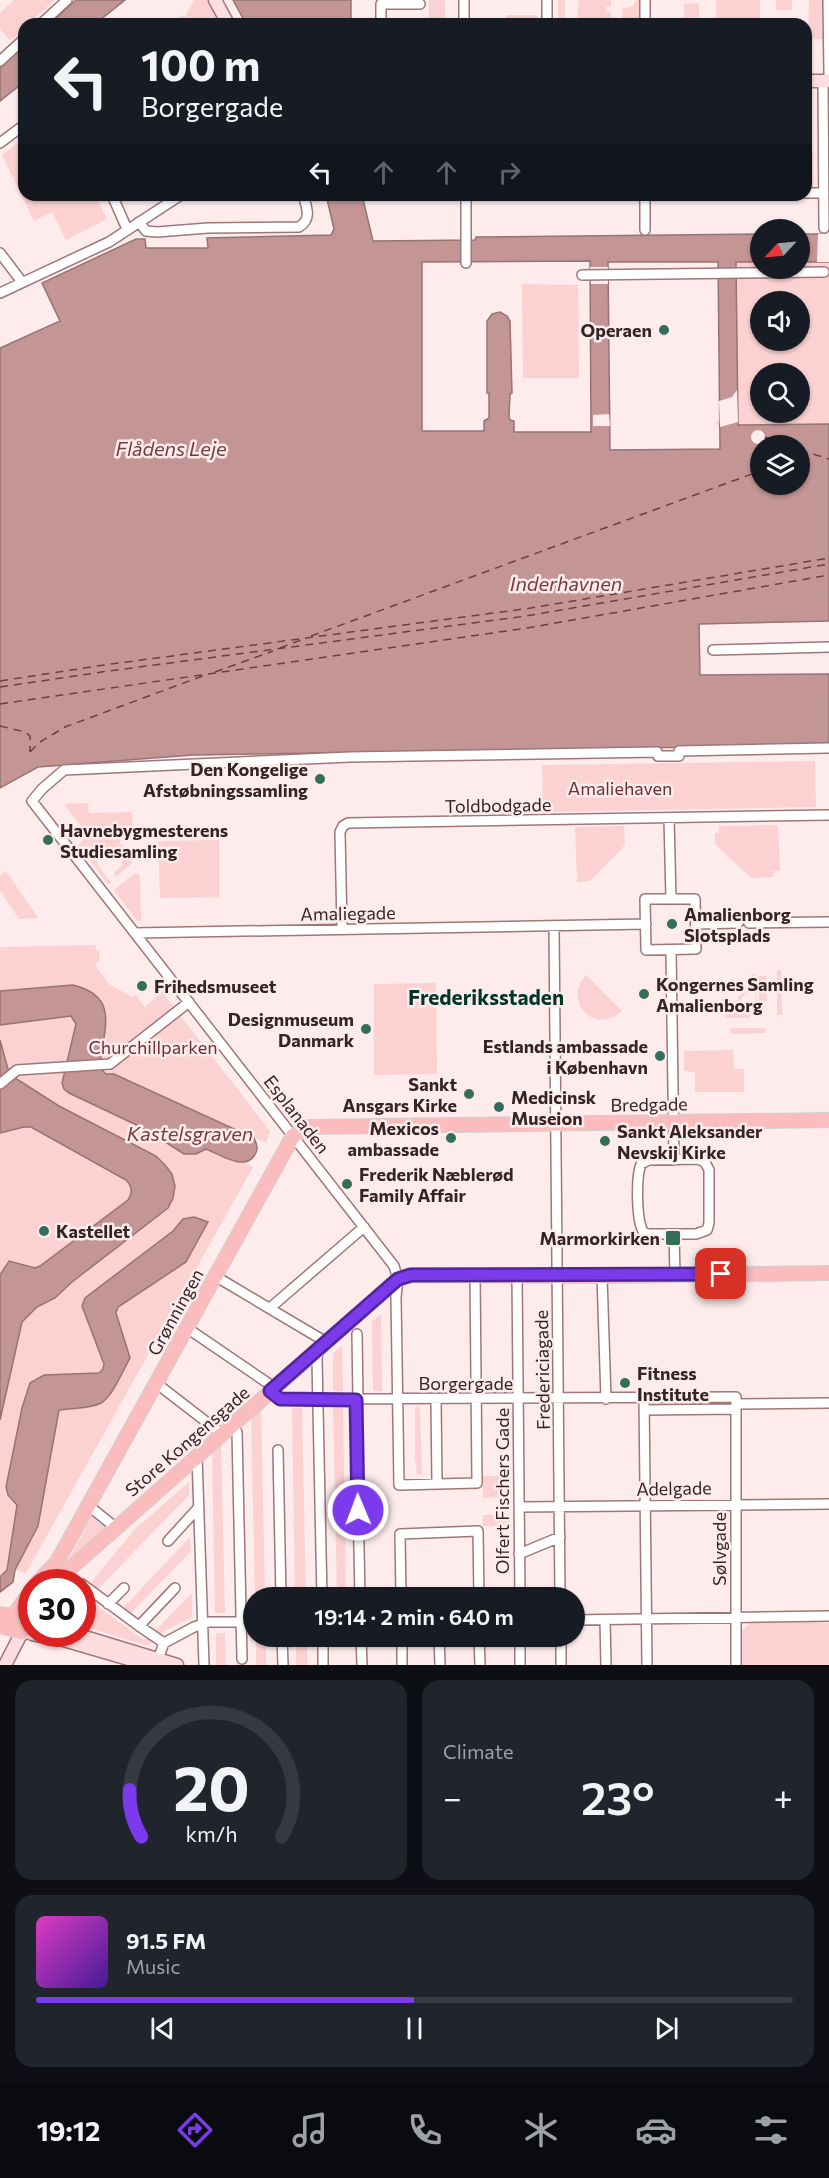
<!DOCTYPE html>
<html lang="en">
<head>
<meta charset="utf-8">
<style>
  body { margin:0; font-family:Commissioner,sans-serif; background:#20242c; color:#f1f3f6; height:100vh; display:flex; flex-direction:column; font-size:22px; white-space:nowrap }
  * { box-sizing:border-box; margin:0 }
  p { font-size:20px; color:#9ea1a6 }
  .icon { flex:none; width:33px; height:33px; fill:none; stroke:currentColor; stroke-width:2; stroke-linecap:round; stroke-linejoin:round }
  .map { position:relative; height:1665px; overflow:hidden }
  .details { display:flex; flex-direction:column; gap:15px; padding:15px; background:#0d0f14; flex:1 }
  .details>* { flex:none }
  .hud { position:absolute; left:18px; top:18px; width:794px; height:183px; border-radius:18px; box-shadow:0 2px 4px #0004; background:#171b24; color:#f1f3f6; overflow:hidden }
  .needle { width:39px; rotate:244deg }
  .buttons { position:absolute; left:750px; top:219px; display:grid; gap:12px }
  .buttons a { display:grid; place-items:center; width:60px; height:60px; border-radius:50%; background:#171b24; box-shadow:0 2px 4px #0004; font-size:30px }
  .speed { position:absolute; left:18px; top:1569px; display:flex; gap:12px; font-size:30px; font-weight:700; text-align:center }
  .speed>* { display:grid; place-content:center; width:78px; height:78px; border-radius:50%; background:#171b24; box-shadow:0 2px 4px #0004; line-height:1 }
  .speed .limit { border:9px solid #d22; background:#fff; color:#111 }
  .pin { position:absolute; display:grid; place-items:center; width:51px; height:51px; color:#fff; margin:-26px; border-radius:12px; box-shadow:0 3px 9px #0006 }
  .me { position:absolute; width:66px; margin:-33px; rotate:359deg; stroke-linejoin:round; filter:drop-shadow(0 0 4px #0008) }
  .turn { display:flex; align-items:center; gap:21px; height:126px; padding:0 24px; font-size:27px }
  .turn .icon { width:78px; height:78px; stroke-width:2.5 }
  .turn b { display:block; font-size:42px; line-height:51px }
  .lanes { display:flex; align-items:center; height:57px; padding:0 24px; background:#0003; justify-content:center; gap:30px; direction:ltr }
  .lanes .off { opacity:.35 }
  .big { font-size:45px; font-weight:600; line-height:1.1 }
  .details .tile { flex:1; display:flex; flex-direction:column; justify-content:center; gap:9px; min-width:0; padding:0 21px; border-radius:18px; background:#20242c }
  .details .dial { align-items:center; gap:0 }
  .dial svg { height:156px; overflow:visible; fill:none; stroke:#363941; stroke-width:7; stroke-linecap:round; text-anchor:middle }
  .dial text { fill:#f1f3f6; stroke:none }
  .song { display:flex; align-items:center; gap:18px }
  .cover { width:72px; height:72px; border-radius:9px; background:linear-gradient(135deg,hsl(310 70% 55%),hsl(260 70% 35%)) }
  .played { height:6px; border-radius:3px; background:linear-gradient(90deg,#7c3aed 50%,#363941 50%) }
  .keys { display:flex; justify-content:space-around; direction:ltr }
  .heat { display:flex; justify-content:space-between; align-items:center; font-size:33px; direction:ltr }
  .details .tiles { flex:1; display:grid; gap:15px; grid-template-columns:1fr 1fr }
  .tile:last-child { grid-column:span 2 }
  .trip { position:absolute; left:243px; top:1587px; width:342px; height:60px; border-radius:30px; background:#171b24; box-shadow:0 2px 4px #0004; font-weight:600; line-height:60px; text-align:center }
  .dock { display:flex; height:96px; justify-content:space-around; align-items:center; background:#090b0e; color:#9ea1a6 }
  .dock .icon { width:42px; height:42px }
  .dock .on { color:#7c3aed }
  .dock b { font-size:27px; color:#f1f3f6 }
  .map>svg:first-child { display:block }
  .green { fill:#fbd1d1; fill-rule:evenodd }
  .water { fill:#c39595; stroke:#987373; stroke-width:1.5; fill-rule:evenodd }
  .pier { fill:#feecec }
  .lines { fill:none; stroke-linecap:round; stroke-linejoin:round }
  .ferry { stroke:#773a3d; stroke-width:1.5; stroke-dasharray:8 6; stroke-linecap:butt }
  .street-casing { stroke:#9f7778; stroke-width:12 }
  .secondary-casing { stroke:#9f7778; stroke-width:15 }
  .primary-casing { stroke:#d2cfcf; stroke-width:16 }
  .street { stroke:#fff; stroke-width:9 }
  .secondary { stroke:#fddddf; stroke-width:12 }
  .primary { stroke:#fbbcbe; stroke-width:14 }
  .route-casing { stroke:#51269a; stroke-width:15 }
  .route { stroke:#7c3aed; stroke-width:10 }
  .poi-dot { fill:#326e59; stroke:#feecec; stroke-width:2 }
  .labels { text-anchor:middle; dominant-baseline:central; stroke-width:5; stroke-linejoin:round; paint-order:stroke }
  .poi-label { font-size:18px; font-weight:bold; fill:#342424; stroke:#feecec; text-anchor:start }
  .park-label { font-size:18px; fill:#6c3034; stroke:#feecec }
  .street-label { font-size:18px; fill:#342424; stroke:#feecec }
  .water-label { font-size:20px; font-style:italic; fill:#773a3d; stroke:#feecec }
  .quarter-label { font-size:21px; font-weight:bold; fill:#003627; stroke:#feecec }
</style>
</head>
<body>
<div class="map">
<svg width="829" height="1665" viewBox="0 0 829 1665">
  <rect width="100%" height="100%" fill="#feecec"/>
  <path class="green" d="M14,0H55L28,24H24V28L10,41L0,28V13Z
    M194,0H210L222,24H179L180,15L185,17Z
    M429,0H445V24H429Z
    M558,0H565V24H558Z
    M579,0H611V7H606V12H611V19H577Z
    M636,0H640V24H631V18H622V9L633,6Z
    M716,0H760V24H716Z
    M776,0H792V10H776Z
    M809,0H823V39H808Z
    M699,3V17L684,18V4Z
    M506,15H537V24H506Z
    M24,138V195H95L107,219L66,240L52,212L34,221L2,155Z
    M806,150L813,151V190H806Z
    M736,262H760V268H800V262H829V424L738,425V422L720,427L714,422L738,417ZM760,302H800V340H760ZM760,374H800V412H760Z
    M522,284L578,285L579,378H523Z
    M815,761L816,807L543,812L542,765Z
    M88,803L89,813L131,812L133,816L132,828L125,830L120,835V843L124,848L120,851C112,844 94,846 97,861C98,868 106,876 111,882L108,884L78,845L84,839L80,833L84,830L64,804Z
    M778,825L780,871H773V877L751,878L715,844V833H719V826Z
    M624,826L625,845L590,881L577,882L575,827Z
    M219,840V897L160,898L158,841Z
    M125,851L132,863L116,877L114,873L122,865V853Z
    M6,871L38,918L19,919L0,890V876Z
    M135,873L139,874L140,877L141,921H137L114,890Z
    M96,945V951H99V961L95,965L109,984L132,997L135,994L145,1007L162,992L270,1131L266,1143L114,1074H106L100,1068L106,1022L105,1007L73,985L0,991V947Z
    M777,970H781L782,1015H777Z
    M756,974V1004L752,1008H723V1004L725,1002L740,1000L738,997L749,989L751,975ZM752,976H755V1003L751,1006H725L724,1004L740,1001L745,993L749,992Z
    M586,975L622,1011C595,1036 562,1002 586,975Z
    M758,976H766L767,1001H759Z
    M436,983L437,1074L374,1075V984Z
    M750,1010V1018H725V1011Z
    M71,1016L76,1024L62,1083L145,1129L184,1154H196L206,1149L236,1161L246,1162L253,1167L26,1573L15,1570L38,1526L59,1410L92,1406L130,1358L116,1312L118,1306L186,1262L183,1219L173,1231L82,1306L104,1364L103,1369L99,1373L44,1375L22,1408L6,1487L8,1495L17,1505L7,1571L0,1577V1420L22,1322L37,1307L55,1298L72,1282L168,1208L156,1156L59,1106L15,1078L8,1069L0,1040V1025Z
    M730,1028H765V1033L733,1034L730,1033Z
    M733,1050L734,1069H744V1092H695V1072L684,1071V1051Z
    M24,1127H31L126,1180C132,1186 133,1193 128,1200L40,1266L35,1268L9,1261L0,1275V1133Z
    M381,1314L382,1391H373L372,1322Z
    M342,1346L343,1391H333V1354Z
    M333,1407H343L346,1597H337Z
    M415,1407H420L422,1475L417,1474L416,1462H415Z
    M292,1408H302L306,1597H295Z
    M261,1409L265,1597H255L251,1417Z
    M221,1444L225,1613H215L212,1452Z
    M483,1476H510V1496L509,1497L483,1498Z
    M189,1482V1495L98,1589L90,1584L134,1530Z
    M93,1514L95,1515C95,1522 100,1525 107,1524L108,1528L65,1566Z
    M483,1515H509L511,1526H483Z
    M190,1537L191,1551L131,1613L123,1608Z
    M192,1593V1617L159,1634L155,1631Z
    M82,1595L144,1640L148,1637L153,1641L149,1646L83,1626Z
    M811,1622L829,1623V1665H741V1632L750,1623Z
    M216,1633H225L226,1665H216Z
    M256,1637H266V1665H256Z
    M307,1646V1665H296V1647Z"/>
  <path class="water" d="M76,0H125L95,24H49Z
    M233,0H351V24H246Z
    M24,46V82L0,101V68Z
    M326,195H362L373,241L475,240L476,237L760,234V262H736L738,425L829,424V621L699,624L700,675L829,674V745L192,755L38,767L0,788V348L60,321L42,283L136,239H145L146,248H208L207,238L331,235L334,229ZM590,261L591,432H514V421L510,420L509,417L510,394L512,393L510,321L507,316L500,312L492,314L487,321V393H489V418L484,421V431H422V262ZM608,262H718L720,449L610,450ZM760,446H800V484H760Z
    M800,234H829V262H800Z
    M73,985C122,997 102,1031 100,1068L106,1074H114L254,1138C257,1144 259,1150 254,1156C244,1171 219,1154 206,1149L196,1154H184L145,1129L69,1093L64,1089L62,1083L76,1024L71,1016L0,1025V991Z
    M0,1040L8,1069L15,1078L59,1106L156,1156L165,1165L172,1174L175,1186L173,1198L168,1208L72,1282L55,1298L37,1307L22,1322L0,1420V1275L9,1261L35,1268L40,1266L128,1200C133,1193 132,1186 126,1180L31,1127H24L0,1133Z
    M194,1217L208,1222L186,1262L118,1307L116,1313L130,1358C123,1370 113,1396 101,1403C90,1409 71,1408 59,1410L38,1526L15,1570L13,1582L0,1592V1577L7,1570L17,1505L8,1495L6,1487L22,1408L30,1383L44,1375L99,1373L103,1369L104,1364L82,1306L85,1298L173,1231L183,1219Z"/>
  <path class="pier" d="M829,233V262H817L818,234Z
    M590,267H608V284H591Z
    M737,390L738,422L720,427L719,401L732,397Z
    M609,414L610,426H593V415Z
    M751 437a7 7 0 1 1 14 0a7 7 0 1 1-14 0Z"/>
  <g class="lines">
    <path class="ferry" d="M765,437L785,446
      M765,438L769,446
      M800,450L829,459
      M311,636L760,471
      M280,648L301,640
      M215,672L273,651
      M0,681L104,665L531,608L829,558
      M0,687L109,671L526,616L829,564
      M0,704L527,628L829,575
      M0,726L25,732L30,736V752
      M30,752L40,742L65,727L208,674"/>
    <g class="street-casing">
      <path id="street" d="M464,0V24
        M547,0V24
        M645,0V24
        M828,0L829,74
        M41,24L67,0
        M381,24V4H420
        M0,61L24,39
        M823,81L824,228
        M0,143L24,125
        M806,193H824
        M112,195L127,229
        M466,195V263
        M645,195V230
        M139,222L146,231L157,232L208,228L299,227C312,219 307,208 303,195
        M0,253L22,282
        M582,275L824,272
        M0,293L109,242L181,195
        M713,650L829,647
        M669,818L671,899
        M645,899H695L696,949L646,950Z
        M749,923L829,922
        M696,924L738,923
        M554,926L560,1598
        M342,929L340,832L343,826L348,823L829,815
        M135,933L646,924
        M671,950L674,1160
        M0,1084L17,1070L110,1064L189,1002
        M698,1159L705,1162L709,1170V1223L707,1230L696,1234H649L644,1233C636,1222 636,1177 641,1164L649,1160Z
        M674,1234L675,1274
        M475,1275L477,1483L399,1485L396,1297L398,1279L394,1266L32,801L42,789L64,770L350,757L657,752L658,756H679V751L829,748
        M517,1275L520,1598
        M215,1276L326,1342
        M602,1276L606,1399
        M270,1308L364,1227
        M187,1328L275,1388
        M357,1334L358,1400
        M318,1349L317,1360L322,1598
        M156,1383L222,1434
        M270,1391L280,1399L736,1397V1665
        M644,1398L647,1665
        M356,1400L360,1598
        M436,1400L437,1484
        M736,1404L829,1403
        M644,1410L736,1409
        M237,1432L242,1659
        M278,1450L281,1598
        M197,1456L204,1665
        M89,1506L116,1528
        M519,1507L829,1504
        M168,1541L198,1508
        M519,1554L560,1537
        M82,1584L139,1626L164,1643
        M401,1598L400,1534L478,1531L479,1598
        M108,1604L124,1588
        M574,1620L829,1616
        M605,1620L606,1665
        M139,1626L175,1588
        M282,1636L283,1665
        M323,1636V1665
        M361,1636L362,1665
        M402,1636V1665
        M439,1636L440,1665
        M479,1636L480,1665
        M520,1636V1665
        M561,1636V1665
        M156,1665L164,1643L194,1627L209,1622H254"/>
    </g>
    <g class="secondary-casing">
      <path id="secondary" d="M215,0L228,24
        M806,81H829
        M32,1634L60,1639L149,1665
        M75,1634L177,1665
        M5,1665L22,1632L31,1633"/>
    </g>
    <g class="primary-casing">
      <path id="primary" d="M38,1582L55,1564
        M51,1582L58,1560L293,1136L307,1127L829,1120
        M55,1582L398,1279L411,1275L602,1276L829,1273
        M0,1614L13,1616L32,1590
        M0,1626L22,1632L32,1616"/>
    </g>
    <use href="#street" class="street"/>
    <use href="#secondary" class="secondary"/>
    <use href="#primary" class="primary"/>
  </g>
  <g class="lines">
    <g class="route-casing">
      <path id="route" d="M358,1510L356,1400L280,1399L270,1391L398,1279L411,1275L721,1274"/>
    </g>
    <use href="#route" class="route"/>
  </g>
  <g class="poi-dot">
    <circle cx="664" cy="330" r="6"/>
    <circle cx="320" cy="779" r="6"/>
    <circle cx="48" cy="840" r="6"/>
    <circle cx="672" cy="924" r="6"/>
    <circle cx="142" cy="986" r="6"/>
    <circle cx="644" cy="994" r="6"/>
    <circle cx="366" cy="1029" r="6"/>
    <circle cx="660" cy="1056" r="6"/>
    <circle cx="469" cy="1094" r="6"/>
    <circle cx="499" cy="1107" r="6"/>
    <circle cx="451" cy="1138" r="6"/>
    <circle cx="605" cy="1141" r="6"/>
    <circle cx="347" cy="1184" r="6"/>
    <circle cx="44" cy="1231" r="6"/>
    <rect x="665" y="1230" width="16" height="16" rx="3"/>
    <circle cx="625" cy="1383" r="6"/>
  </g>
  <g class="labels">
    <g class="poi-label">
      <text x="652" y="330" text-anchor="end">Operaen</text>
      <text x="308" y="769" text-anchor="end">Den Kongelige<tspan x="308" dy="21">Afstøbningssamling</tspan></text>
      <text x="60" y="830">Havnebygmesterens<tspan x="60" dy="21">Studiesamling</tspan></text>
      <text x="684" y="914">Amalienborg<tspan x="684" dy="21">Slotsplads</tspan></text>
      <text x="656" y="984">Kongernes Samling<tspan x="656" dy="21">Amalienborg</tspan></text>
      <text x="154" y="986">Frihedsmuseet</text>
      <text x="354" y="1019" text-anchor="end">Designmuseum<tspan x="354" dy="21">Danmark</tspan></text>
      <text x="648" y="1046" text-anchor="end">Estlands ambassade<tspan x="648" dy="21">i København</tspan></text>
      <text x="457" y="1084" text-anchor="end">Sankt<tspan x="457" dy="21">Ansgars Kirke</tspan></text>
      <text x="511" y="1097">Medicinsk<tspan x="511" dy="21">Museion</tspan></text>
      <text x="439" y="1128" text-anchor="end">Mexicos<tspan x="439" dy="21">ambassade</tspan></text>
      <text x="617" y="1131">Sankt Aleksander<tspan x="617" dy="21">Nevskij Kirke</tspan></text>
      <text x="359" y="1174">Frederik Næblerød<tspan x="359" dy="21">Family Affair</tspan></text>
      <text x="56" y="1231">Kastellet</text>
      <text x="660" y="1238" text-anchor="end">Marmorkirken</text>
      <text x="637" y="1373">Fitness<tspan x="637" dy="21">Institute</tspan></text>
    </g>
    <g class="park-label">
      <text x="620" y="788">Amaliehaven</text>
      <text x="153" y="1047">Churchillparken</text>
    </g>
    <g class="street-label">
      <text transform="translate(498 805) rotate(-1)">Toldbodgade</text>
      <text transform="translate(348 913) rotate(-1)">Amaliegade</text>
      <text transform="translate(649 1104) rotate(-1)">Bredgade</text>
      <text transform="translate(297 1114) rotate(52)">Esplanaden</text>
      <text transform="translate(175 1312) rotate(-61)">Grønningen</text>
      <text transform="translate(542 1370) rotate(-91)">Fredericiagade</text>
      <text x="466" y="1383">Borgergade</text>
      <text transform="translate(187 1441) rotate(-41)">Store Kongensgade</text>
      <text transform="translate(674 1488) rotate(-1)">Adelgade</text>
      <text transform="translate(502 1491) rotate(-90)">Olfert Fischers Gade</text>
      <text transform="translate(719 1549) rotate(-90)">Sølvgade</text>
    </g>
    <g class="water-label">
      <text x="171" y="448">Flådens Leje</text>
      <text x="566" y="583">Inderhavnen</text>
      <text x="190" y="1133">Kastelsgraven</text>
    </g>
    <g class="quarter-label">
      <text x="486" y="996">Frederiksstaden</text>
    </g>
  </g>
</svg>
<div class="buttons">
<a><svg class="needle" viewBox="-14 -14 28 28"><path d="M0-13l5 13h-10z" fill="#e53935"/><path d="M0 13l5-13h-10z" fill="#9ea1a6"/></svg></a>
<a><svg class="icon" aria-label="sound" viewBox="0 0 24 24"><path d="M4 9h4l5-4v14l-5-4H4zM17 9q2 3 0 6"/></svg></a>
<a><svg class="icon" aria-label="search" viewBox="0 0 24 24"><circle cx="10" cy="10" r="6"/><path d="M15 15l6 6"/></svg></a>
<a><svg class="icon" aria-label="layers" viewBox="0 0 24 24"><path d="M12 4l9 5-9 5-9-5zM3 14l9 5 9-5"/></svg></a>
</div>
<div class="speed"><div class="limit">30</div></div>
<div class="pin" style="left:721px;top:1274px;background:#d93025"><svg class="icon" aria-label="arrive" viewBox="0 0 24 24"><path d="M6 21V4h12l-3 4 3 4H6"/></svg></div>
<svg class="me" style="left:358px;top:1510px" viewBox="-20 -20 40 40"><circle r="17" fill="#7c3aed" stroke="#fff" stroke-width="3"/><path d="M0-11L8 9 0 5-8 9z" fill="#fff"/></svg>
<div class="trip">19:14 · 2 min · 640 m</div>
<div class="hud">
<div class="turn"><svg class="icon" aria-label="left" viewBox="0 0 24 24"><path d="M17 20v-9H6M10 6l-5 5 5 5"/></svg><div><b>100 m</b>Borgergade</div></div>
<div class="lanes"><svg class="icon" aria-label="left" viewBox="0 0 24 24"><path d="M17 20v-9H6M10 6l-5 5 5 5"/></svg><svg class="icon off" aria-label="ahead" viewBox="0 0 24 24"><path d="M12 20V5M6 11l6-6 6 6"/></svg><svg class="icon off" aria-label="ahead" viewBox="0 0 24 24"><path d="M12 20V5M6 11l6-6 6 6"/></svg><svg class="icon off" aria-label="right" viewBox="0 0 24 24"><path d="M7 20v-9h11M14 6l5 5-5 5"/></svg></div>
</div>
</div>
<section class="details">
<div class="tiles">
<div class="tile dial"><svg viewBox="0 0 100 80">
<path d="M14 69A42 42 0 1 1 86 69"/>
<path d="M14 69A42 42 0 0 1 8 45" stroke="#7c3aed"/>
<text x="50" y="56" font-size="32" font-weight="700">20</text>
<text x="50" y="72" font-size="11">km/h</text>
</svg></div>
<div class="tile"><p>Climate</p>
<div class="heat"><a>−</a><b class="big">23°</b><a>+</a></div>
</div>
<div class="tile">
<div class="song"><i class="cover"></i><div><b>91.5 FM</b><p>Music</p></div></div>
<div class="played"></div>
<div class="keys"><svg class="icon" aria-label="previous" viewBox="0 0 24 24"><path d="M18 5L8 12l10 7zM5 5v14"/></svg><svg class="icon" aria-label="pause" viewBox="0 0 24 24"><path d="M8 5v14M16 5v14"/></svg><svg class="icon" aria-label="next" viewBox="0 0 24 24"><path d="M6 5l10 7-10 7zM19 5v14"/></svg></div>
</div>
</div>
</section>
<nav class="dock">
<b>19:12</b>
<svg class="icon on" aria-label="directions" viewBox="0 0 24 24"><path d="M12 3l9 9-9 9-9-9zM9 14v-3h6M13 9l2 2-2 2"/></svg>
<svg class="icon" aria-label="music" viewBox="0 0 24 24"><path d="M9 18V5l10-2v13"/><circle cx="6" cy="18" r="3"/><circle cx="16" cy="16" r="3"/></svg>
<svg class="icon" aria-label="phone" viewBox="0 0 24 24"><path d="M5 4h4l2 5-3 2q2 4 5 5l2-3 5 2v4C11 20 4 13 5 4z"/></svg>
<svg class="icon" aria-label="climate" viewBox="0 0 24 24"><path d="M12 3v18M4 7l16 10M4 17L20 7"/></svg>
<svg class="icon" aria-label="car" viewBox="0 0 24 24"><path d="M5 17H2v-5l4-1 3-4h7l3 4 3 1v5h-3M9 17h6M6 11h13"/><circle cx="7" cy="17" r="2"/><circle cx="17" cy="17" r="2"/></svg>
<svg class="icon" aria-label="filters" viewBox="0 0 24 24"><path d="M4 7h16M4 17h16"/><circle cx="9" cy="7" r="2"/><circle cx="15" cy="17" r="2"/></svg>
</nav>
</body>
</html>
